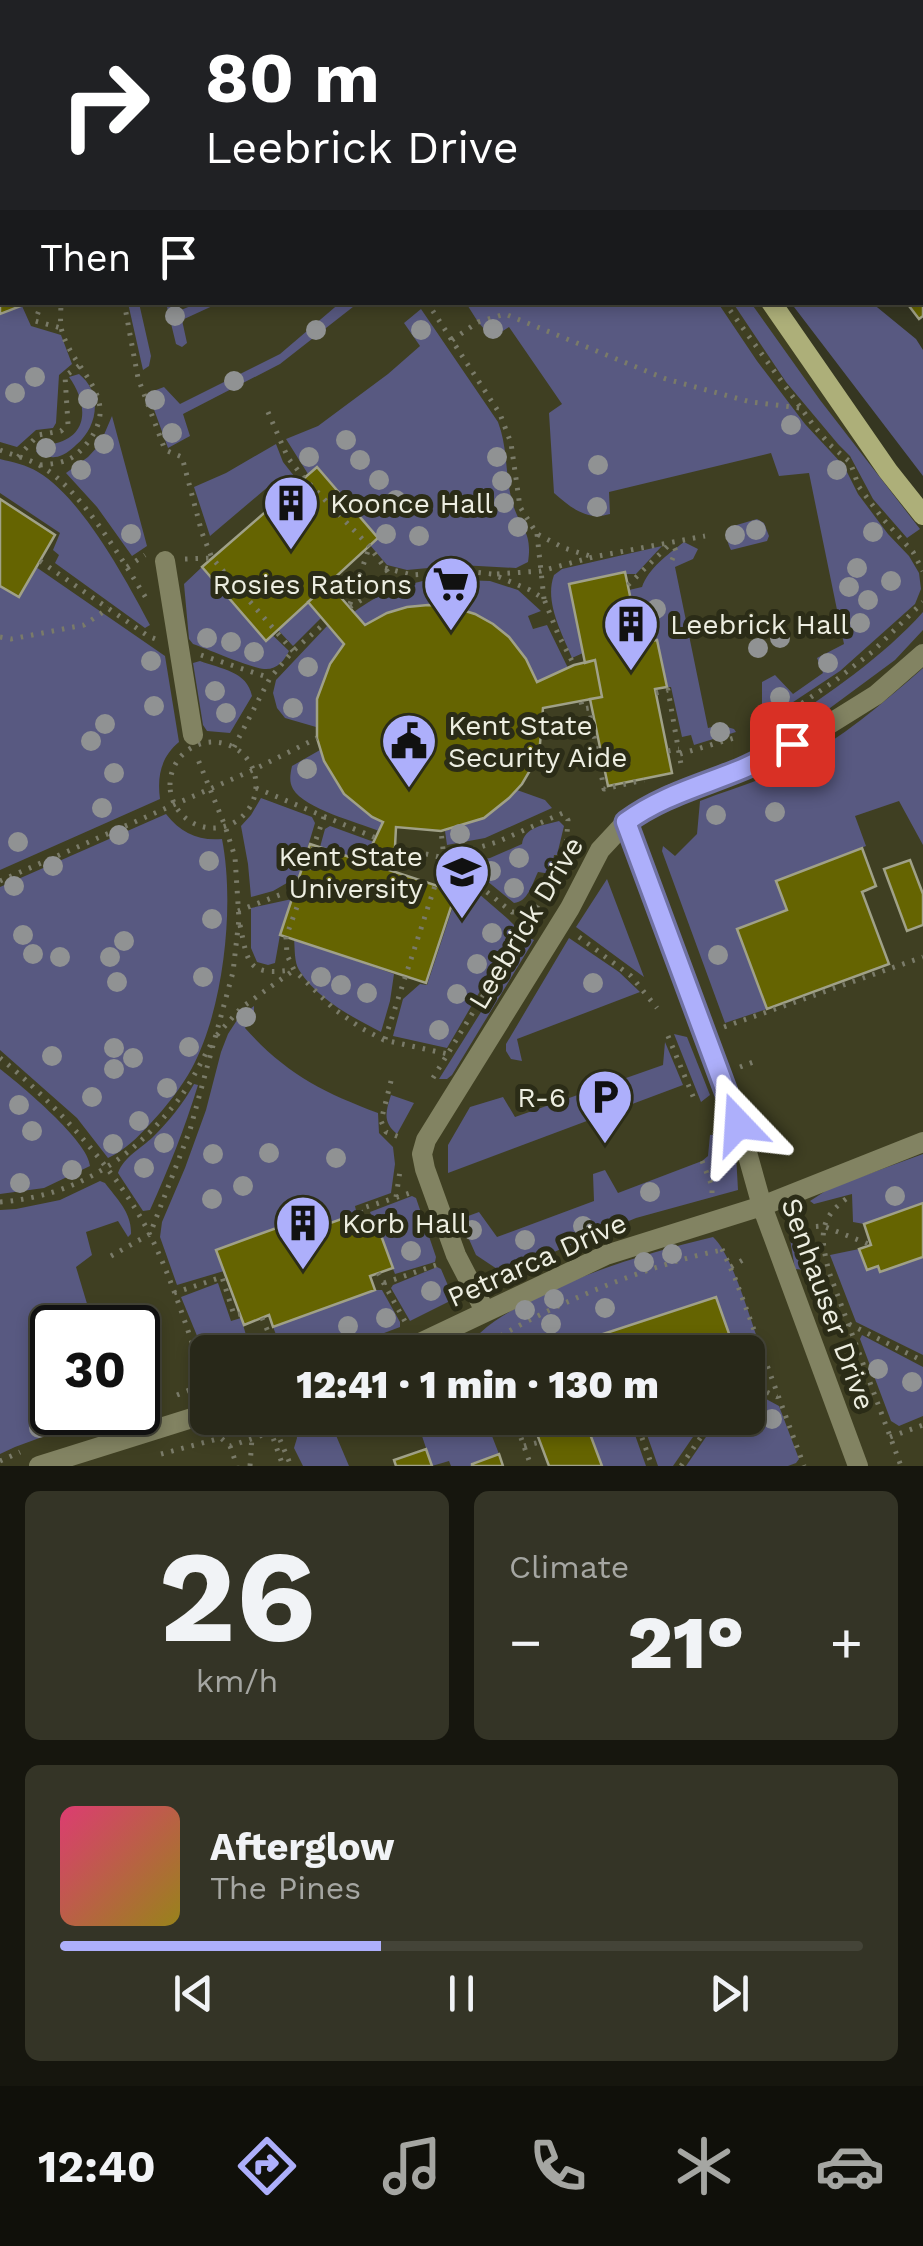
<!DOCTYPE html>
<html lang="en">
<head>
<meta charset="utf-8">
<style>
  body { margin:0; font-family:"Work Sans",sans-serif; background:#343426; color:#f1f3f6; height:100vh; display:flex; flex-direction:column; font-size:38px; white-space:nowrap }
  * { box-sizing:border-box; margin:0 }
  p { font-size:32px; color:#a5a6a2 }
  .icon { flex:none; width:55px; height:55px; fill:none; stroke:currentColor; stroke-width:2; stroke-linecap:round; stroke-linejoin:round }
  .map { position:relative; height:1466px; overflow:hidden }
  .sheet { display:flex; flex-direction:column; gap:25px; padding:25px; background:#16160e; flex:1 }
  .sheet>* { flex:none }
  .banner { position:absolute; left:0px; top:0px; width:925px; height:305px; box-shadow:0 5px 15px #0003,0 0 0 2px #444438; background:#202124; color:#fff; overflow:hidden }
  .speed { position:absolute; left:30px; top:1305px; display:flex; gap:20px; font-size:50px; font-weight:700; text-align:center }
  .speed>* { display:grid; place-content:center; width:130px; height:130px; border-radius:50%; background:#282819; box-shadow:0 5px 15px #0003,0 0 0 2px #444438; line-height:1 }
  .speed .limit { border:5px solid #111; border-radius:15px; background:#fff; color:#111 }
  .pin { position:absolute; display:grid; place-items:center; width:85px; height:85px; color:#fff; margin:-42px; border-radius:20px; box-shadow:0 5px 15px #0006 }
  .me { position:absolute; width:110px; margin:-55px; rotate:340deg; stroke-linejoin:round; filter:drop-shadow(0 0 8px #0008) }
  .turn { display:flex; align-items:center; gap:35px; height:210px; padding:0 40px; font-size:45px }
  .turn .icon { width:130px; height:130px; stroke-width:2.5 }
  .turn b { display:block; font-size:70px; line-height:85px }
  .then { display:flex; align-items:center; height:95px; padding:0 40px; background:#0003; gap:20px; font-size:38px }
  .big { font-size:75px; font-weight:800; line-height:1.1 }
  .sheet .tile { flex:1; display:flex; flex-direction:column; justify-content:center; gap:15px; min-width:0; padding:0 35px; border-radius:15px; background:#343426 }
  .sheet .dial { align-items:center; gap:0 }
  .dial b { font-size:130px; line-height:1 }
  .song { display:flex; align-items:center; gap:30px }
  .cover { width:120px; height:120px; border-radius:15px; background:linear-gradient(135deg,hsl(340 70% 55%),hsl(50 70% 35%)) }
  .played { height:10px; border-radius:5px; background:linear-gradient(90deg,#adaffb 40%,#444438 40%) }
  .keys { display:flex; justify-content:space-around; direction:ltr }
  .heat { display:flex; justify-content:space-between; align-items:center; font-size:55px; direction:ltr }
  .sheet .tiles { flex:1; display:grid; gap:25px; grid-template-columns:1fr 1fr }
  .tile:last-child { grid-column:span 2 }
  .trip { position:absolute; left:190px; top:1335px; width:575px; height:100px; border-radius:15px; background:#282819; box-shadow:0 5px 15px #0003,0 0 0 2px #444438; font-weight:800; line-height:100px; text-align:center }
  .menu { display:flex; height:160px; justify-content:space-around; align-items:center; background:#10100a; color:#a5a6a2 }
  .menu .icon { width:70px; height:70px }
  .menu .current { color:#adaffb }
  .menu b { font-size:45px; color:#f1f3f6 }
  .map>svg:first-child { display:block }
  .built { fill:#3f3f22; fill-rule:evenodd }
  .green { fill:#585981 }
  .building { fill:#656401; stroke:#a0a188; stroke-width:2.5 }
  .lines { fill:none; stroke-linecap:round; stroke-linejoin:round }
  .path { stroke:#7a7b69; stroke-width:5; stroke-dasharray:2.5 8; stroke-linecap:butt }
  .street { stroke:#828362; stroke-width:20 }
  .secondary { stroke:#adaf79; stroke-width:20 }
  .tree { fill:#909293 }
  .route-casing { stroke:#7072a3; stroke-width:25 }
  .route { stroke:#adaffb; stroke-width:18 }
  .labels { text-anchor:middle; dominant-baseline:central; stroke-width:10; stroke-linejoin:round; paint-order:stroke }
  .poi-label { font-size:28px; fill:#edeee1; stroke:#2b2c17; text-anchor:start }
  .street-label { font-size:28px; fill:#edeee1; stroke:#2b2c17 }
</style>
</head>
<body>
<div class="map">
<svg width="923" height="1466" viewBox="0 0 923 1466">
  <rect width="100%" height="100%" fill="#353621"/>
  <path class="built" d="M0,0H588L589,2H2V302L773,303L923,514V1466H0ZM52,1328H138V1412H52ZM208,1352H748V1418H208Z"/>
  <path class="green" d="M341,302L358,303L280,364L183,414L190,436L168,448L148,393L164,387L180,404L280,354Z
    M128,303H139L151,356L149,366L143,370Z
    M166,303H177L181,310L198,303H219L182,320L187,343L182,347L176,344Z
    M466,303H718L757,361L805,424L844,466L858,494L888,534L909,556L919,573L921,589L915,604L840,671L769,718L762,705V682L775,675L793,694L823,673L817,658L844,644L809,473L779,476L771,453L609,492L610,514C587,521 571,508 554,493L549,413L562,404L509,327L492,338L478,322Z
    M733,303H751L820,400L920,529L907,538L873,499L850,456L838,444L786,382Z
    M791,303H872L916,339L923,350V476Z
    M22,306L31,326L61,335L72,364L59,375L56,423L53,428L36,430L17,447L0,442V314Z
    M421,309L498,422C508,448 505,475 512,501C519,528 533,530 528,562L516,568L460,565L407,570L387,565L370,545L378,538L318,467L308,474L286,439L318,426L388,374L420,346L404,323Z
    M79,374C103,393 98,427 76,445C71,450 62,457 55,457C49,458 44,455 38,454L36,451L44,441L52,440V444C90,437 88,403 69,377Z
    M112,416L147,546L132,556L97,507L66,473L88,457L100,444Z
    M276,444L283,462L298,481L287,492L276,480L210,536L194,487L226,473Z
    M0,459C12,462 27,465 38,472C82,498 126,580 150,625L145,628L55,563L59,555L53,550L60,533L0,493Z
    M757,519L764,523L769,536L767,541L731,550C727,543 726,535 730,527Z
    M684,542L698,549L693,559L675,567L708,728L720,725L734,729L736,732L694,745L691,735L682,737L671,687H667L640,643L629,590L642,587C648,569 668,554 684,542Z
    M662,546L636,574H626L625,572L583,653L572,658C562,633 544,602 554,575L562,569Z
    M36,567L165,656L179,742C161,757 157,776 160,799L0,870V586L19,597Z
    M202,567L289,651C284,661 277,670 264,669C248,667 210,650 193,644L189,639L184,584Z
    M431,579L490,581L518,590L541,611L528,616L533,629L547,625L568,668L537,682C502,607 438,586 365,625L354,612C380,593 400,586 431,579Z
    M308,602L321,618L293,646L278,630Z
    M923,612V630L895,660L807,725L789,730L779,727C828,694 884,656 923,612Z
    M327,626L344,644C324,672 317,693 316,727L285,718L277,708L273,693L276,680Z
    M200,661C221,669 247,671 252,696L230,733L207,731L203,725L193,663Z
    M923,668V845L899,801L855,816L866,846L776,881L787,910L737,929L767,1009L725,1023L662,851L663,846L675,856L697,834L700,801C728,790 758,782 786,768C837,742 880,706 923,668Z
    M320,750C330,781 354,807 383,822L379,831C357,822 305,809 293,789C289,782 290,775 292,766Z
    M517,790L545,800L552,808L485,838L447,845L445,831C473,823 497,812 517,790Z
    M261,798L312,817L315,823L299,876L273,891L251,897L248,864L241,826L251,815Z
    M166,814C181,833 198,841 222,839C235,905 224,1008 192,1068C181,1088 166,1107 150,1124C138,1137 124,1151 108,1158L77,1118L0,1050V887Z
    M559,821L564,826L557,855H554L551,874L538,872C532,884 528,902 514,903L465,863L490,858L522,844C524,827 544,825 559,821Z
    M330,826L374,842L364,862L320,847L325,829Z
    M456,874L508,919L514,925L515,931L447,1048L393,1036L403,999L420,984L427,985L458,891L445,888L451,875Z
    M607,879L644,977L576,927Z
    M292,899L280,935L275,963L268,965L257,962L251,948V908Z
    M528,937L534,940L452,1075L447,1079H439Z
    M569,938L619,972L640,992L517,1039L522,1061L511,1059L506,1051V1044Z
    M294,939L394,974L390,1001L381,1032C352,1017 317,999 299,970C294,962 295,949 294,939Z
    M254,1006V1015L245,1028C285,1073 322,1092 378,1113L379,1133L393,1147L395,1164L391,1193L355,1206L359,1224L351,1227L346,1217L297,1235L292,1222L217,1250L224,1271L177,1285L160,1237L162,1222L185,1168L206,1110L221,1052L228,1034L239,1017Z
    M674,1034L687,1037L710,1095L701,1102Z
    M665,1042L683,1085L448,1173V1145L470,1107L503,1097L515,1117L663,1065Z
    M0,1069C21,1085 89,1142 90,1166L44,1188L0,1194Z
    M194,1084L198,1085C185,1128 168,1170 150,1210L143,1211L118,1173C124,1157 140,1149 153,1137C169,1121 183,1104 194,1084Z
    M391,1095L414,1103L397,1134C382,1122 386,1111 391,1095Z
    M727,1133L736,1154L738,1190L636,1218L503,1273L476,1255L460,1219L479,1212L497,1237L594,1201L593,1174L605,1170L618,1193L702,1161L708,1156L710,1135Z
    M923,1154V1203L864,1224L853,1222L852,1194L814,1204L810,1201L830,1188Z
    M100,1181L105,1183C117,1199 132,1213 131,1234L128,1237L118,1221L86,1232L92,1255L76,1267L94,1327L52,1328V1412L103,1413L102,1415L15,1447L0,1454V1210L16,1209L60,1200Z
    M412,1196L416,1198L436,1257L435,1262L395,1274L370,1212Z
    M713,1237C731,1253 748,1312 757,1337L743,1352H736L715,1297L548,1352H499L495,1339L480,1333C496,1318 514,1309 533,1299C590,1270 651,1252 713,1237Z
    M790,1239L816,1248L820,1271L795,1269Z
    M859,1249L867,1269L878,1266L880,1272L923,1257V1355L856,1322L830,1255Z
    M437,1267L441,1269L452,1295L450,1301L410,1321L391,1288L393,1285Z
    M218,1283L231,1321L241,1318L246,1335L207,1345L200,1343L181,1297Z
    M375,1290H382L400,1322V1327L334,1352H283L273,1327Z
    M862,1335L923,1367V1416L899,1426L891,1421L860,1339Z
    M748,1389L779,1406L799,1459L796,1463L788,1466H686L719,1418H748Z
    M314,1418H318L335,1433L349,1466H303L294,1448L297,1438L295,1424Z
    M416,1418H485L499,1454L472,1463V1466H451L449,1461L432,1466Z
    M584,1418H629L646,1466H602Z
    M641,1418H706L673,1466H658Z"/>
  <path class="building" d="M923,231V316L919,319L906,302H922Z
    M0,237H2V302H31L0,314Z
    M317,467L378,538L266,641L202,567Z
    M0,499L55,535L19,597L0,586Z
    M625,572L640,643L657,640L667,687L655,689L672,773L608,786L590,699L602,697L595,660L585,663L569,584Z
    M329,584L365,625L387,613L407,607L428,605L452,607L475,614L493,624L509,637L526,659L537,682L574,665L595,660L602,697L543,708L540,744L532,767L522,784L509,798L484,818L441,831L396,827L395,847L387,869L364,862L383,822L372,817L344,794L324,761L317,738V699L330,664L344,644L308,602Z
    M310,844L456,892L426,983L280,935Z
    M862,848L876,886L862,892L889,964L767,1009L737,929L787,910L776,881Z
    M910,860L923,894V925L907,931L884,869Z
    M923,1203V1257L880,1272L878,1266L867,1270L859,1249L871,1245L864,1224Z
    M347,1217L351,1227L375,1219L393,1268L370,1276L375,1290L273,1327L269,1315L244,1325L216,1250L293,1222L297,1235Z
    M716,1297L732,1342L704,1352H548Z
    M531,1418H584L602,1466H549Z
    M426,1449L432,1466H396L394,1460Z
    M499,1454L503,1466H472V1464Z"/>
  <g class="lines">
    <path class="path" d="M44,2L46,0
      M0,34L2,33
      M0,151L2,149
      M922,171L923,170
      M42,302L35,321L61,328
      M124,302L138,378L165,450L182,457L202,533L212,558L293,651
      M427,302L500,414L511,443L520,507L537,534L564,548L593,557
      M724,302L814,426L829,444L850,462L859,487L883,519L913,552L923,571
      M452,340L478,322L505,314L666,379L751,402L800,408
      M268,412L288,458L304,478L369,546L395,582
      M0,450C12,455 26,458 37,464C78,484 122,560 146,598
      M18,457L38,435L61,431L68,424L65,376L80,365
      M40,465C64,463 73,461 88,442C124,396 69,369 61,327C60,319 61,310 61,302
      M537,534L544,599
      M185,559L212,558
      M672,560L676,551L672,542
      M40,561L148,636L158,640
      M127,567L145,555
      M385,568L412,575L466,571L492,574L530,590L544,599L558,634L574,665
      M497,574L541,571L593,557L705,536
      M628,585L670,544
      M350,604L369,548
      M350,607L382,587L409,576
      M0,637L11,639L84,625L109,608
      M201,655L270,678
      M656,693L668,690L682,770
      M581,702L583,709L589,708L604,789L644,780
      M776,721L836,680L872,652L923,602
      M170 785a43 43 0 1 1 86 0a43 43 0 1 1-86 0Z
      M234,747L270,678L293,651L325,623
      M668,751L679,749
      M680,754L734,738
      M256,788L376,838
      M324,817L314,845L305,885L286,937L287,955L294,970L334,1009L361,1028L384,1040L448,1054
      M395,847L444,858L512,912L537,913
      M0,881L253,770L317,738
      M238,911L305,885
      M240,925C248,963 247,976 291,970
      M579,937L631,976L657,1008
      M724,1027L923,957
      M217,1035L241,1008L294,970
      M668,1036L695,1101
      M385,1039L444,858L441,831
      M0,1058C52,1100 119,1173 149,1233C173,1280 188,1333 206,1383
      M740,1067L756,1061
      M433,1078L565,861L568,820L563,813L497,842L444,858
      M391,1081L381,1121L386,1132L402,1138
      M702,1161L712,1186V1196
      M396,1197L400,1171
      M846,1199C817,1220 821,1239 829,1272L901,1466
      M0,1202C77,1196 132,1159 179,1099C191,1083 201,1062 211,1044
      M363,1223L360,1209L410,1193
      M795,1228L823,1226L871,1245
      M722,1249L735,1278L804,1466
      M111,1256L150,1234L190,1130L233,972L239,919L235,857L225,826L197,757
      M731,1267L746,1258
      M378,1273L407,1325
      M384,1283L436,1265
      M174,1293L222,1277L234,1315L240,1314
      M262,1318L277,1352
      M849,1324L923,1361
      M720,1346L723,1352
      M353,1352L384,1340
      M474,1352C540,1309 645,1265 722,1250
      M748,1362L763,1356
      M138,1368L148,1361
      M748,1383L777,1397
      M138,1387L145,1406L138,1408
      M177,1395L207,1383
      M270,1418L271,1432L283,1466
      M514,1418L531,1466
      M635,1418L652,1466
      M276,1430L291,1466
      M890,1437L923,1425
      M230,1446L237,1466
      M524,1446L540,1442
      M161,1454L221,1438L230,1446L314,1418
      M0,1461L20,1452
      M250,1466L252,1438
      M681,1466L714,1418"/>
    <path class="street" d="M511,2L516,0
      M0,107L2,106
      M165,561L193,735
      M626,822L739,1124L762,1206L858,1466
      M485,1311L456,1255L425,1169L422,1154L426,1140L570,908L600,850L626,822L646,807L672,794L745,768L815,733L876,695L923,654
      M401,1352L606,1255L762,1206L923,1142
      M39,1466L208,1413"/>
    <path class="secondary" d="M588,0L589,2
      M771,302L888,471L923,515"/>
  </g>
  <g class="tree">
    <circle cx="175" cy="316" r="10"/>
    <circle cx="493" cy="329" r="10"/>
    <circle cx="316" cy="330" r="10"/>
    <circle cx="421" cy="330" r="10"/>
    <circle cx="35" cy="377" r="10"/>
    <circle cx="234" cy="381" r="10"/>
    <circle cx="15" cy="393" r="10"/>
    <circle cx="88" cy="399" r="10"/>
    <circle cx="155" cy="400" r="10"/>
    <circle cx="791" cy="425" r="10"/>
    <circle cx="172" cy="433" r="10"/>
    <circle cx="346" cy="440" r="10"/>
    <circle cx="104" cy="444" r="10"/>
    <circle cx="46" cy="448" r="10"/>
    <circle cx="309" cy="457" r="10"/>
    <circle cx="497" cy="457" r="10"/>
    <circle cx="360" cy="460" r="10"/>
    <circle cx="598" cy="465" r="10"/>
    <circle cx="81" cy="470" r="10"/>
    <circle cx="837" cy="470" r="10"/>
    <circle cx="379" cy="480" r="10"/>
    <circle cx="502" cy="481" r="10"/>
    <circle cx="396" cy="500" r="10"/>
    <circle cx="504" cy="503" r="10"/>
    <circle cx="597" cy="507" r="10"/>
    <circle cx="518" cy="527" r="10"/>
    <circle cx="756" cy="530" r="10"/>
    <circle cx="873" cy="532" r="10"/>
    <circle cx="131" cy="534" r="10"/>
    <circle cx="386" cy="534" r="10"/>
    <circle cx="735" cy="535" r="10"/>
    <circle cx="419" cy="536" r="10"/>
    <circle cx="857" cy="568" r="10"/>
    <circle cx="891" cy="581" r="10"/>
    <circle cx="849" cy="587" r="10"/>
    <circle cx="868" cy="600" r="10"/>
    <circle cx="656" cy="609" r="10"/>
    <circle cx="860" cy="623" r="10"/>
    <circle cx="207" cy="638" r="10"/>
    <circle cx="780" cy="638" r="10"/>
    <circle cx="231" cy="642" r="10"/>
    <circle cx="758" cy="648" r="10"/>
    <circle cx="254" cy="652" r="10"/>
    <circle cx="151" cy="661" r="10"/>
    <circle cx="828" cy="663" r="10"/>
    <circle cx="308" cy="667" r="10"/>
    <circle cx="215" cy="691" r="10"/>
    <circle cx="780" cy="697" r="10"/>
    <circle cx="154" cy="706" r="10"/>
    <circle cx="293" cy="708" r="10"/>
    <circle cx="226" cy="713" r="10"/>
    <circle cx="105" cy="724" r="10"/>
    <circle cx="720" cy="732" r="10"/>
    <circle cx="91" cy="741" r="10"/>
    <circle cx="307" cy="769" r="10"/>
    <circle cx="822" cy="770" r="10"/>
    <circle cx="114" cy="773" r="10"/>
    <circle cx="102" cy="808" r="10"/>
    <circle cx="775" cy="812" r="10"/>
    <circle cx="716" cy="815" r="10"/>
    <circle cx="460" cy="834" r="10"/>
    <circle cx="119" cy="835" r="10"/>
    <circle cx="18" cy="842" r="10"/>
    <circle cx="519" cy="858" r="10"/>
    <circle cx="209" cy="861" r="10"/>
    <circle cx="53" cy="866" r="10"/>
    <circle cx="491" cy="871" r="10"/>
    <circle cx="14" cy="886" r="10"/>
    <circle cx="514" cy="888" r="10"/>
    <circle cx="212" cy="919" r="10"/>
    <circle cx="492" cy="933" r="10"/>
    <circle cx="23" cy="935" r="10"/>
    <circle cx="124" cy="941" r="10"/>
    <circle cx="33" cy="954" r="10"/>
    <circle cx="718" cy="955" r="10"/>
    <circle cx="60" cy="957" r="10"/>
    <circle cx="110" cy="957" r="10"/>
    <circle cx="477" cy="964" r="10"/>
    <circle cx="203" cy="977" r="10"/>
    <circle cx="321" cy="977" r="10"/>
    <circle cx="117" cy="982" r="10"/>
    <circle cx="593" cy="983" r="10"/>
    <circle cx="341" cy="985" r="10"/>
    <circle cx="367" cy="993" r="10"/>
    <circle cx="457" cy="994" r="10"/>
    <circle cx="246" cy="1017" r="10"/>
    <circle cx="439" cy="1030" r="10"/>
    <circle cx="189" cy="1047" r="10"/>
    <circle cx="114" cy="1048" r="10"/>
    <circle cx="52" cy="1056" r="10"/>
    <circle cx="133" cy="1058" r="10"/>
    <circle cx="114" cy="1069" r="10"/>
    <circle cx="167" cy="1088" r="10"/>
    <circle cx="92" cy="1097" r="10"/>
    <circle cx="19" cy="1105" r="10"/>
    <circle cx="139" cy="1121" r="10"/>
    <circle cx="32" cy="1131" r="10"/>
    <circle cx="164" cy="1143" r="10"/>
    <circle cx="113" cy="1144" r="10"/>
    <circle cx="269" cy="1153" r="10"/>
    <circle cx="213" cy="1154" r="10"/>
    <circle cx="336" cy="1158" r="10"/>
    <circle cx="144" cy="1168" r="10"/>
    <circle cx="72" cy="1170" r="10"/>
    <circle cx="20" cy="1183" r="10"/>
    <circle cx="243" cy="1186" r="10"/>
    <circle cx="650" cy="1192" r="10"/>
    <circle cx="895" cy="1196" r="10"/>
    <circle cx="212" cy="1199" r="10"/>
    <circle cx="293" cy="1215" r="10"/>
    <circle cx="583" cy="1226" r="10"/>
    <circle cx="472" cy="1230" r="10"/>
    <circle cx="525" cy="1240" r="10"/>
    <circle cx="411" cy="1251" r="10"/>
    <circle cx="672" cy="1254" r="10"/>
    <circle cx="644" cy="1262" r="10"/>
    <circle cx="431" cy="1291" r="10"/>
    <circle cx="554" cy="1299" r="10"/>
    <circle cx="605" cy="1308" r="10"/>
    <circle cx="525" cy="1310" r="10"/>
    <circle cx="386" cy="1318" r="10"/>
    <circle cx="551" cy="1324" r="10"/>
    <circle cx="348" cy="1326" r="10"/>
    <circle cx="878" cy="1369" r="10"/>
    <circle cx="912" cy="1382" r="10"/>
    <circle cx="772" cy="1419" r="10"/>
    <circle cx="39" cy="1428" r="10"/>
  </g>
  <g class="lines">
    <g class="route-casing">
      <path id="route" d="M738,1124L626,822C661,796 701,786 742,769C759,762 775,752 792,744"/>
    </g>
    <use href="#route" class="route"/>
  </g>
  <defs>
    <g id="building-pin" transform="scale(2.875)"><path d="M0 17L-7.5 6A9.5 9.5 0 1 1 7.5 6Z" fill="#adaffb" stroke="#2b2c17"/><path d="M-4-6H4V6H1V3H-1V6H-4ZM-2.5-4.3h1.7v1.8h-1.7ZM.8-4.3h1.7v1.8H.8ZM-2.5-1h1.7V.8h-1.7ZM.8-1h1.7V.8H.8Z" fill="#111"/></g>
    <g id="supermarket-pin" transform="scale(2.875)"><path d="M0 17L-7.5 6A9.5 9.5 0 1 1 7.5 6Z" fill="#adaffb" stroke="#2b2c17"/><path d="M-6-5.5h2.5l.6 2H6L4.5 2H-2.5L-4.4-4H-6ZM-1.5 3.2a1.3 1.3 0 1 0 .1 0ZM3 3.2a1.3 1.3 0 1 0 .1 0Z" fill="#111"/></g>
    <g id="civic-pin" transform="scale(2.875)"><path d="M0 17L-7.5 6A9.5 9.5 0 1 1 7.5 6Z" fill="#adaffb" stroke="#2b2c17"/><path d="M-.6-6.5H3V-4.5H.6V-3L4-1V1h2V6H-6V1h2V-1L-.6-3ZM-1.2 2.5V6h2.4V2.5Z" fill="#111"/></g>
    <g id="university-pin" transform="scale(2.875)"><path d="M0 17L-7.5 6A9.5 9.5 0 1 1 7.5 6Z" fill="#adaffb" stroke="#2b2c17"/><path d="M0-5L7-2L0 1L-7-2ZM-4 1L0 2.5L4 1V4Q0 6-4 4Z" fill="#111"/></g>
    <g id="parking-pin" transform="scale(2.875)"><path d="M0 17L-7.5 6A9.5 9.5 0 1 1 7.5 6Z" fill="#adaffb" stroke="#2b2c17"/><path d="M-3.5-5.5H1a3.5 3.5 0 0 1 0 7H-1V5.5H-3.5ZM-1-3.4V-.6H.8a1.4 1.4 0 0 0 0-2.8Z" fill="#111"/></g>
  </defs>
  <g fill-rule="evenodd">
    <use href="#building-pin" x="291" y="503"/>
    <use href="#supermarket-pin" x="451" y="584"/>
    <use href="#building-pin" x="631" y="624"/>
    <use href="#civic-pin" x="409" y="741"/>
    <use href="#university-pin" x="462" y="872"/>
    <use href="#parking-pin" x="605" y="1097"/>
    <use href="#building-pin" x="303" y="1223"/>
  </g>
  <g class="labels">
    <g class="poi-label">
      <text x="330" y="503">Koonce Hall</text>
      <text x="412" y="584" text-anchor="end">Rosies Rations</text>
      <text x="670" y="624">Leebrick Hall</text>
      <text x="448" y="725">Kent State<tspan x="448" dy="32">Security Aide</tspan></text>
      <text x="423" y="856" text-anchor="end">Kent State<tspan x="423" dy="32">University</tspan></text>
      <text x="566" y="1097" text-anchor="end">R-6</text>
      <text x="342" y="1223">Korb Hall</text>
    </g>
    <g class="street-label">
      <text transform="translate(526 923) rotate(-59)">Leebrick Drive</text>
      <text transform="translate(537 1260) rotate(-24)">Petrarca Drive</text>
      <text transform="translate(828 1304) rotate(70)">Senhauser Drive</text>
    </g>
  </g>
</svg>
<div class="speed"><div class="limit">30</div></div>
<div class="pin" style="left:792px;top:744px;background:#d93025"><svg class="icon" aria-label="arrive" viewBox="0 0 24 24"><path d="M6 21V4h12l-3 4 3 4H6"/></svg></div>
<svg class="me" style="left:738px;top:1124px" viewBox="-20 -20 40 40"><path d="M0-17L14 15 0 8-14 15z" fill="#adaffb" stroke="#fff" stroke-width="4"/></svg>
<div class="trip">12:41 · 1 min · 130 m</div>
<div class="banner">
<div class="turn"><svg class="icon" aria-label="right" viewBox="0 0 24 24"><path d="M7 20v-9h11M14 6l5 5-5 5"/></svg><div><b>80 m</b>Leebrick Drive</div></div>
<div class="then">Then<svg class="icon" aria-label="arrive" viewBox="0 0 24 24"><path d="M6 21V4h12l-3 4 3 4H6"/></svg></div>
</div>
</div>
<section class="sheet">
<div class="tiles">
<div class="tile dial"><b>26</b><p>km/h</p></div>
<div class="tile"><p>Climate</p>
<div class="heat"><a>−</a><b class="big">21°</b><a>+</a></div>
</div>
<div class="tile">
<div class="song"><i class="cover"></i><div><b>Afterglow</b><p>The Pines</p></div></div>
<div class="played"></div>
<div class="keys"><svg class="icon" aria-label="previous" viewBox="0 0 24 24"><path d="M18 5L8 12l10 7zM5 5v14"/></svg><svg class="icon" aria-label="pause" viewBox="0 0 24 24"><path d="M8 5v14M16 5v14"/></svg><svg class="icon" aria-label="next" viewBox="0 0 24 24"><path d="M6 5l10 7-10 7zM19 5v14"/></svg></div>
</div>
</div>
</section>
<nav class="menu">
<b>12:40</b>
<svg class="icon current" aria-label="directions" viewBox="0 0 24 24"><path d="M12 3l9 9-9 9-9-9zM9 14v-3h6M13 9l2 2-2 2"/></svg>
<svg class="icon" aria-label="music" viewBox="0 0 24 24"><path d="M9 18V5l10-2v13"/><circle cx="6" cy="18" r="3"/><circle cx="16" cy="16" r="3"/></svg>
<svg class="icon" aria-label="phone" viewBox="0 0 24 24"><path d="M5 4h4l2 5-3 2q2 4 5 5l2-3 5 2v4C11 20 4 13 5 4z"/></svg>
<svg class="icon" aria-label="climate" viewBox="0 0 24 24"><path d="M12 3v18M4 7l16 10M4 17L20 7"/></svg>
<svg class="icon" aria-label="car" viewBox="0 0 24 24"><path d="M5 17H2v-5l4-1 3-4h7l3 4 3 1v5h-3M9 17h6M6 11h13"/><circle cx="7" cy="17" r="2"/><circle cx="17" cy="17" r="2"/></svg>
</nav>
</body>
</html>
